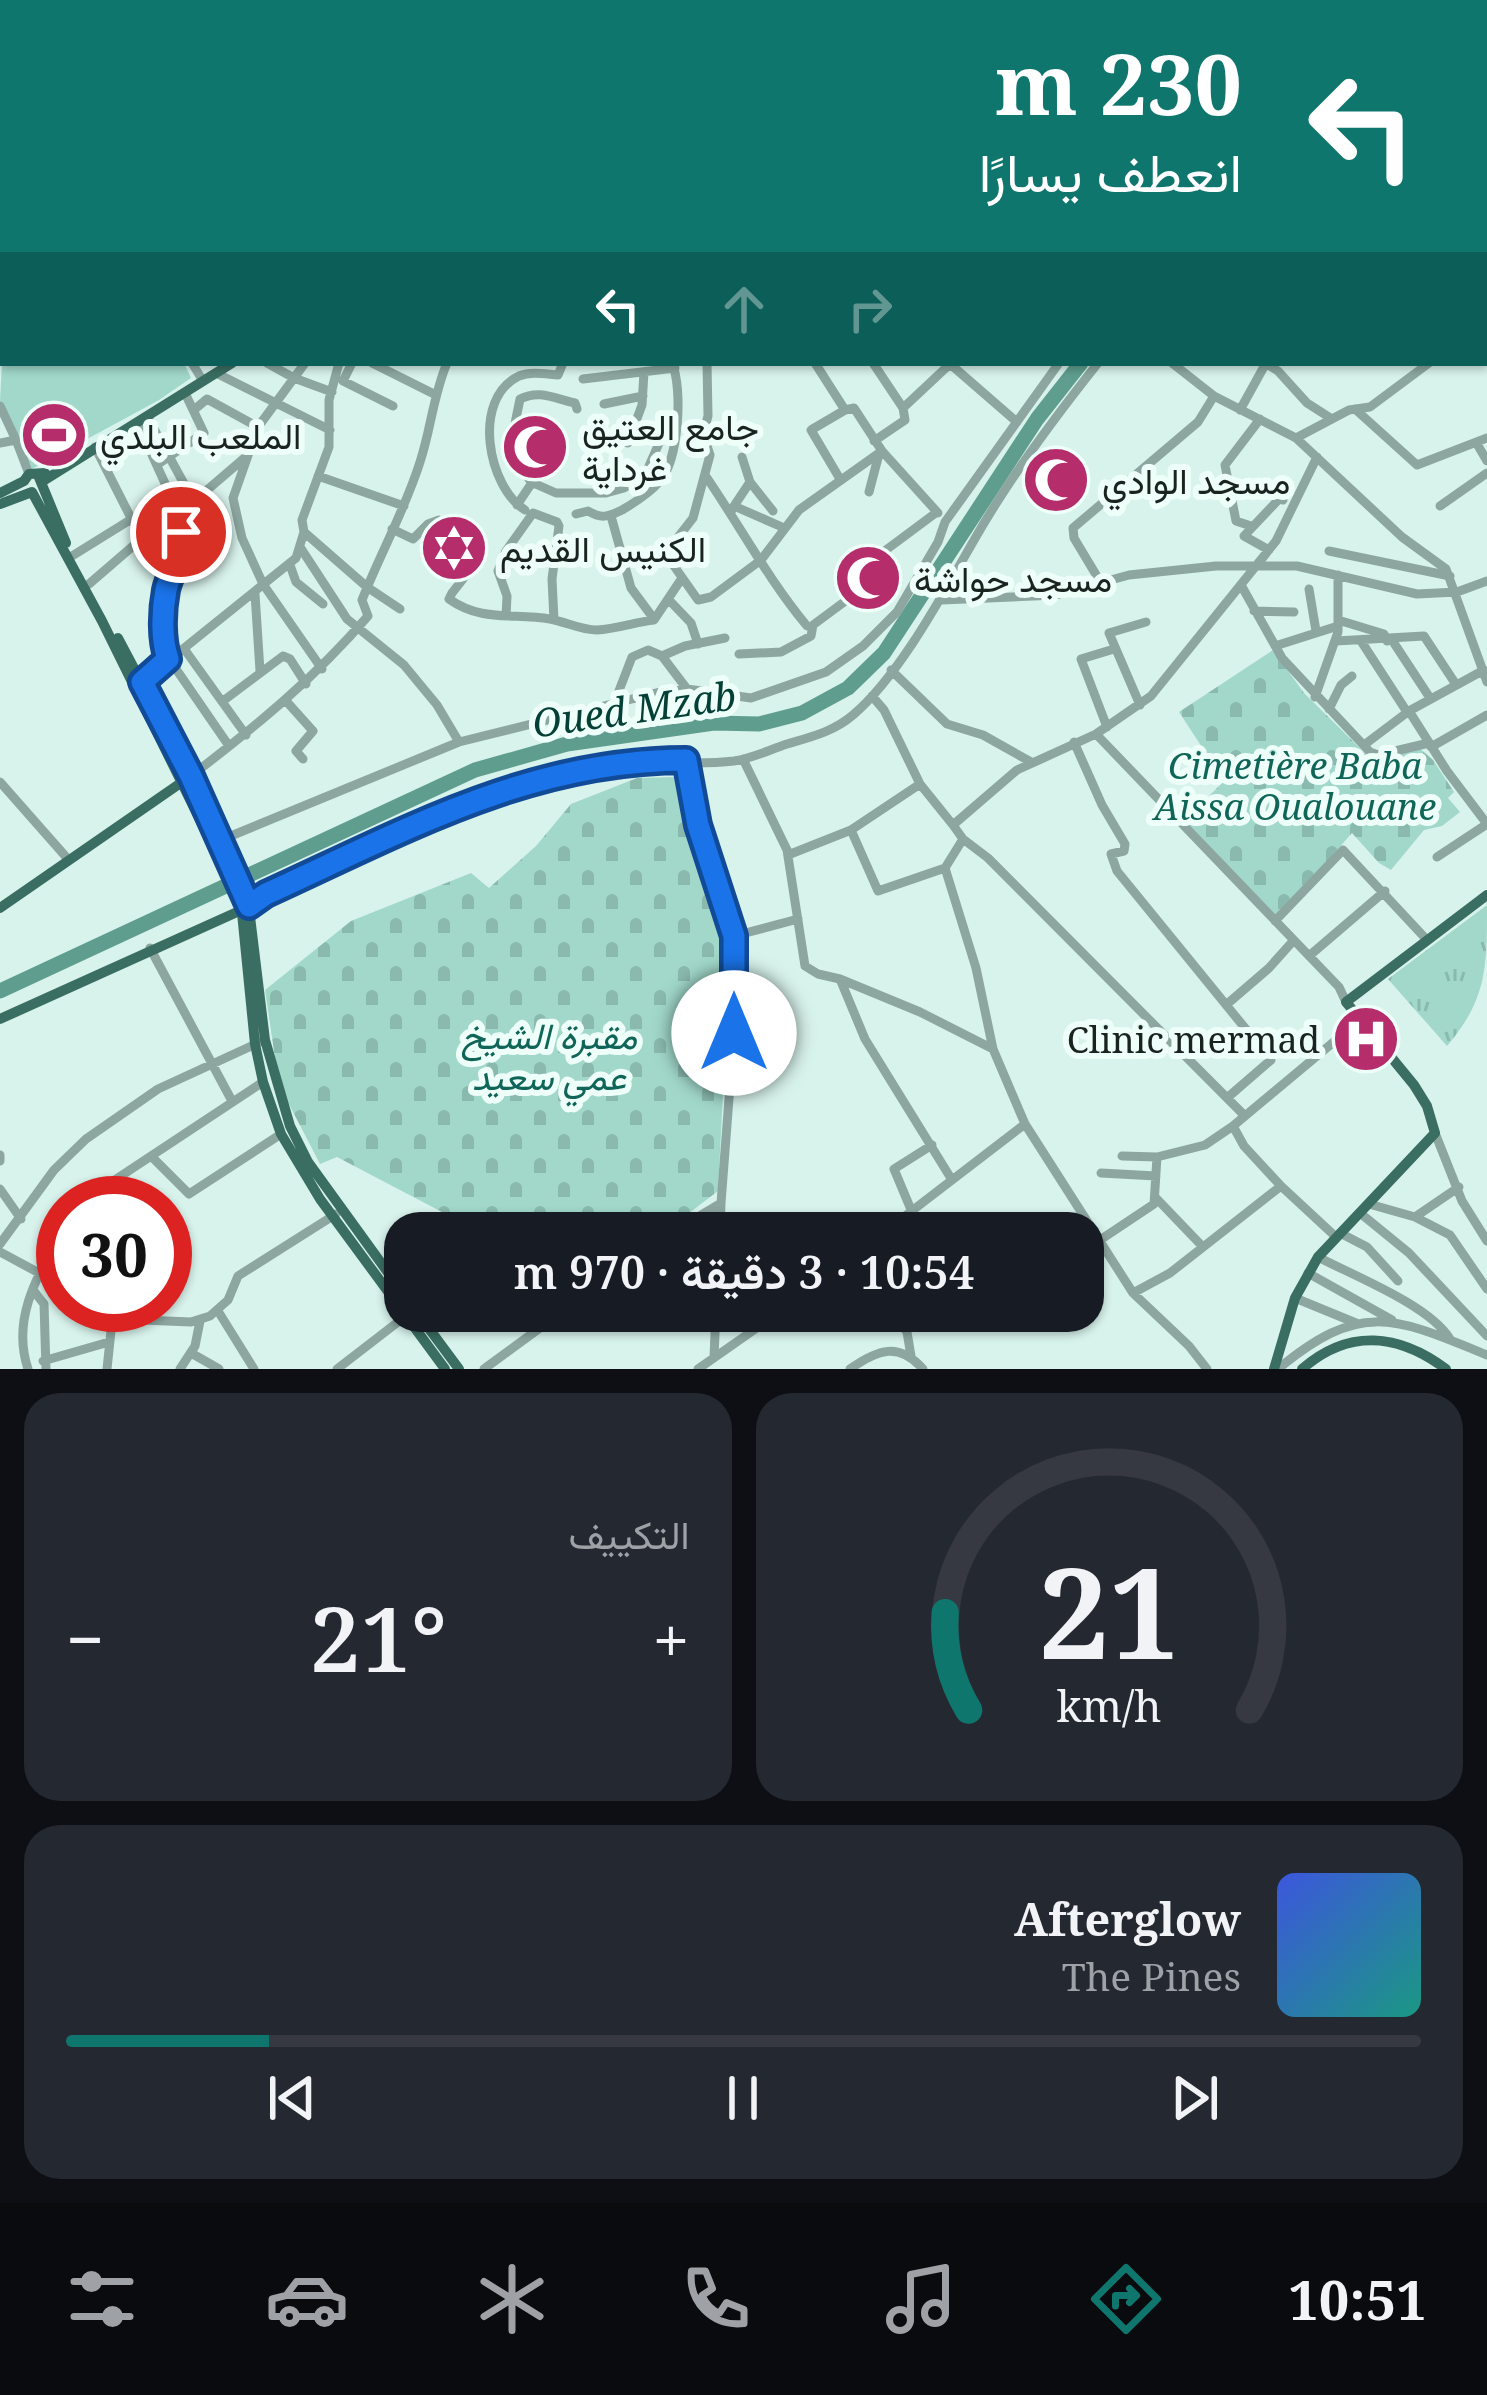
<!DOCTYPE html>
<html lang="ar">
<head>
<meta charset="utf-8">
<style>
  body { margin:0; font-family:"Noto Serif",Vazirmatn,serif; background:#242831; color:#f1f3f6; direction:rtl; height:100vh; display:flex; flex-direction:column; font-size:45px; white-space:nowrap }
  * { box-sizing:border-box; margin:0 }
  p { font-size:39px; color:#9ea1a6 }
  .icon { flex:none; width:66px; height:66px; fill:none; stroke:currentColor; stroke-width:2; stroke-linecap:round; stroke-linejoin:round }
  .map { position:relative; height:1369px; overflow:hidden; direction:ltr }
  .drawer { display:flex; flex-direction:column; gap:24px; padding:24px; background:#0d0f14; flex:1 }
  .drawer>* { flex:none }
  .hud { position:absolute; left:0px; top:0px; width:1488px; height:366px; box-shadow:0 3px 9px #0004; direction:rtl; background:#0f766e; color:#fff; overflow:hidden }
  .speed { position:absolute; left:36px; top:1176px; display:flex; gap:24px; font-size:60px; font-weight:700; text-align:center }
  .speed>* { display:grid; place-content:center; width:156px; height:156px; border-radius:50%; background:#171b24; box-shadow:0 3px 9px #0004; line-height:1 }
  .speed .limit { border:18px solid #d22; background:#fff; color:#111 }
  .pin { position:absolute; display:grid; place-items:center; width:102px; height:102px; color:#fff; margin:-51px; border:6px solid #fff; border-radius:50%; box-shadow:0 3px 12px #0007 }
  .me { position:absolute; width:132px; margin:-66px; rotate:0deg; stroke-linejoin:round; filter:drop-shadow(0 0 9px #0008) }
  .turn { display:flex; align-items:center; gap:42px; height:252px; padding:0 48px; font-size:54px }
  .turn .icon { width:156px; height:156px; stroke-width:2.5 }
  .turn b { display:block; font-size:84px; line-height:102px }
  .lanes { display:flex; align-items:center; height:114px; padding:0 48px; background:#0003; justify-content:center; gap:60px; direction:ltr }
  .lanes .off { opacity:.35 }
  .big { font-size:90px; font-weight:600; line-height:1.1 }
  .drawer .tile { flex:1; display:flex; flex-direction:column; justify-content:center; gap:18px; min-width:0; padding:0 42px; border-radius:36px; background:#242831 }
  .drawer .dial { align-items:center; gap:0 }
  .dial svg { height:312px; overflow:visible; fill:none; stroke:#363941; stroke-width:7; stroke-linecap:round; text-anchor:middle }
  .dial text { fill:#f1f3f6; stroke:none }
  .song { display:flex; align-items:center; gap:36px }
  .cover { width:144px; height:144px; border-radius:18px; background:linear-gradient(135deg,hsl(230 70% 55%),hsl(170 70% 35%)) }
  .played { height:12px; border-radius:6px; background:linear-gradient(90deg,#0f766e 15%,#363941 15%) }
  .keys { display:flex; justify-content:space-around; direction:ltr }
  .heat { display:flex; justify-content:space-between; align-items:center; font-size:66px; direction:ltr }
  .drawer .tiles { flex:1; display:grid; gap:24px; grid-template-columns:1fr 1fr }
  .tile:last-child { grid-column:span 2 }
  .trip { position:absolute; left:384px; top:1212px; width:720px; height:120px; border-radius:36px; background:#171b24; box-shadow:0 3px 9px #0004; font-weight:600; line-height:120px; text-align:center; direction:rtl }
  .tabs { display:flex; height:192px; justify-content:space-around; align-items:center; background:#090b0e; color:#9ea1a6 }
  .tabs .icon { width:84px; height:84px }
  .tabs .active { color:#0f766e }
  .tabs b { font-size:54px; color:#f1f3f6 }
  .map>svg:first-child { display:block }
  .grass { fill:url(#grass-tufts) }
  .cemetery { fill:url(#cemetery-stones) }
  .pitch { fill:#a1d8ca }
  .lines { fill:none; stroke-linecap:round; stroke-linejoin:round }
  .river { stroke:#5f9e8f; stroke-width:15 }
  .minor { stroke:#8da7a0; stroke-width:9 }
  .major { stroke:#3a6e62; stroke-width:10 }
  .route-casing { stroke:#114b97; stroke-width:30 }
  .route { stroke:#1a73e8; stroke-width:21 }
  .labels { text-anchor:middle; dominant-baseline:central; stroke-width:12; stroke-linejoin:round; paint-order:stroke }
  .poi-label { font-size:36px; fill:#192320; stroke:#eefef9; text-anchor:start }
  .park-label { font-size:36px; font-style:italic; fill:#0f6557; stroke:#eefef9 }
  .water-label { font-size:39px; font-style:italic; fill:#044036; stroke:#eefef9 }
</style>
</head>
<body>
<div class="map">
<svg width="1487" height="1369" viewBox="0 0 1487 1369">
  <defs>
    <pattern id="grass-tufts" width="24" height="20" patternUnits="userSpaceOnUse" patternTransform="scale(3)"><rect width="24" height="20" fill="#a1d8ca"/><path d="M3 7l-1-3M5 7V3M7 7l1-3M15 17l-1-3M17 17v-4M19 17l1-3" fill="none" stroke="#8ab9ad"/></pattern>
    <pattern id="cemetery-stones" width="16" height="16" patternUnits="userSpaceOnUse" patternTransform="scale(3)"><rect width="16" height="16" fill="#a1d8ca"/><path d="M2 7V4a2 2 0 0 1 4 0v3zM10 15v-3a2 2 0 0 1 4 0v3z" fill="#8ab9ad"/></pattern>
  </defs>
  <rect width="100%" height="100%" fill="#d8f3ec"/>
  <path class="grass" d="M1487,905C1487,967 1487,999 1447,1046L1388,979Z"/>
  <path class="cemetery" d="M1273,650L1304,693L1370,758L1417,746L1433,760L1454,792L1448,798L1460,812L1442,826L1424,830L1391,870L1379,863L1352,833L1277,918L1185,820L1224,781L1179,712Z
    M675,777L731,938L718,1191L663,1233H482L337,1157L320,1164L279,1085L265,990L351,921L471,873L489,888L536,846L571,804L637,778Z"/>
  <path class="pitch" d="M3,343V363H184L191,378L159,400L32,469L0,401Z"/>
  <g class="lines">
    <path class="river" d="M1485,131L1487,130
      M0,991L475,770L567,744L714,723L759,724L802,713L848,688L884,653L1037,419L1081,363"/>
    <path class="minor" d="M95,0L96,3
      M888,0L892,3
      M1340,0L1343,3
      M1415,0L1417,3
      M320,3L322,0
      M917,3L921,0
      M1044,3L1046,0
      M1243,3L1245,0
      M1350,3L1352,0
      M1485,97L1487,96
      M0,105L3,111
      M0,163L3,159
      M1485,166L1487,165
      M0,219L3,217
      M0,300L3,298
      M0,325L3,324
      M1485,344L1487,346
      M192,363L203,381
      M267,363L294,378L332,392
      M305,363L258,427L233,498L242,538L263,584L322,669
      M352,363L343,381L393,406
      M372,363L434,394
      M707,363L708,416L703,434L710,455L693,518L675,541L674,566L698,600L711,597L761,560L799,510L882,451
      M815,363L845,410L854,408L882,451L938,513
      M873,363L903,408
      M949,363L1017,422
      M1172,363L1214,396L1296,438L1402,537L1446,569L1487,682
      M1265,363L1278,371L1307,403L1332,419
      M216,373L330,430
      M583,379L675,368
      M604,404L643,396
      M0,406L16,440
      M195,409L207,399L258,427
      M577,409L575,403C555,399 540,389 520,399L511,443L517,461L531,482L556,493H606L624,488L645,475L660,441
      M1355,409L1417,465L1487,438
      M1240,410L1266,363
      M147,416L194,502
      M137,422L179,514L183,548L166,588L165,653L229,746
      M1296,438L1349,410L1370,407L1429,363
      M874,441L905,420L903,408L950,364
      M0,443L16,440L29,474
      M628,443L642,405L644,372
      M1477,444L1487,461
      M95,447L166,587
      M158,464L204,433L185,393
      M705,475C740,526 768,579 807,626
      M318,476L404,506
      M840,479L811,430L845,410
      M750,482L773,511
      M869,492L879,454
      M1230,493L1244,484L1283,500
      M517,505L550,456
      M734,506L750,482L742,457
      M1440,506L1487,473
      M525,510C488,487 471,399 519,376C531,371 545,374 558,375L563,363
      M731,512L734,506L782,527
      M179,514L248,455
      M576,514L588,511C601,519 608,517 622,510C634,503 651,492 660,481C679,459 683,389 672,363
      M611,516L631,588L654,619
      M1251,526L1236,521L1225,465L1260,419
      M392,529L413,539L428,524L439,520
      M304,532L367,587L400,609
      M300,547L347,619L404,665L437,705L459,742
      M1269,550L1244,536L1280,498
      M1329,551L1450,576
      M72,556L130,520L173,499
      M481,556L452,593L449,599C481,622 513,613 550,619C566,622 581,630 597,630C616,629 636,622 654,620L682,578
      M290,565L296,582L323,604
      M1101,583L1074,538L1073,528L1198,422L1214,396
      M89,584L177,508
      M1241,585L1282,658L1370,752L1378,755L1429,743
      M1309,589L1316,631
      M255,594L260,671
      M669,600L691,623L698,644
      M942,600L1056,595L1129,575L1216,566H1297L1417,594L1457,592L1487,581
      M1254,611L1294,612
      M506,616L507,596L498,571L506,551L533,513L557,522L559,526L552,579L554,620
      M1338,620L1384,634L1387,641
      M1392,640L1430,698
      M1336,641L1424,636L1455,683
      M1361,641L1407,712
      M1275,646L1338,626
      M185,650L246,735
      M739,654L781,652L811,636L813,625L863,588L855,573L937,512
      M662,656L687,689
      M891,670L947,724L983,735L1031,762
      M1484,670L1409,711L1447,771L1487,824
      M142,682L296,558L304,532L302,520L329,447V400L339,363
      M872,696L884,710L920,784L953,825
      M1315,697L1338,632V575
      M223,701L283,656L290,659L306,684
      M615,701L632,657L648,650L662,656L685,646L725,638
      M287,702L313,731L296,751L303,759
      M1140,705L1109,633L1146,622
      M1329,709L1341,685L1352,676
      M1107,727L1081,659L1114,649
      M1096,734L1339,987L1346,1002
      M1074,742L1102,805L1125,844L1124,851L1111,854L1117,871L1271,1060L1227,1098
      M1364,745L1409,711
      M1431,747L1487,715
      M743,759L787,850L805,966L818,974L840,979L920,1012L993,1049L1025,1124
      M686,760L697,825L735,946L734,1033L721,1203
      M191,776C256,726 315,678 368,616L362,600C380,554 405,510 420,462C431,429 433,396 447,363
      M0,782L67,858
      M851,830L878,891L945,868L963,839L953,825L1017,770L1096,734L1151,696L1276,541L1317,457
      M963,839L988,858L1243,1114
      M221,840L459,742L660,692L687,689L751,698L826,672L863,646L897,612L938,542L945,522L1059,363
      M788,855L851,830L920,784
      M1437,857L1487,824
      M945,868L976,968L993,1049
      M249,906L266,894C367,848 479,786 589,766C637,757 686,767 734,761C753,758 769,750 787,744C811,737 833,732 853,715C901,674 945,590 977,535C1012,474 1055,417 1098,363
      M1275,921L1343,850L1427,940
      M734,936L798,919
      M150,948L232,1101
      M1309,956L1385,891
      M840,979L865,1039L952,1180
      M1226,1005L1269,968L1294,940
      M1435,1133L1462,1201L1487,1241
      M0,1155V1161
      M151,1156L189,1194L281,1134
      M1122,1156L1157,1157
      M1101,1173L1156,1176
      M1281,1186L1244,1146L1233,1126L1360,1020
      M0,1189L21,1219
      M1156,1198L1203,1247
      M80,1203L263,1082
      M1369,1204L1415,1217L1450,1235L1487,1289
      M912,1212L894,1169L932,1145
      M1360,1213L1409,1253L1487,1336
      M1415,1217L1459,1187
      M671,1233L721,1203L720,1233
      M883,1233L1025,1124L1133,1293L1189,1346L1207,1369
      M1340,1233L1367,1247L1398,1281
      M1100,1240L1154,1204L1157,1157L1205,1145L1233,1126
      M0,1244L54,1170L86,1139L158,1089L260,1042
      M0,1252L41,1274
      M1318,1257C1354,1276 1429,1305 1450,1339
      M1308,1273L1392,1320
      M33,1290L44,1304L46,1369
      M1133,1293L1170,1273L1281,1186L1336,1237
      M1295,1298L1356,1323
      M218,1311L254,1369
      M891,1311L907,1332L911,1356
      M191,1353L219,1369
      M714,1357L716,1311
      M43,1361L109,1342
      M28,1369C11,1318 38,1275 63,1230
      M107,1369L111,1331L118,1319L191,1322L210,1316L228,1300L238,1276L336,1214
      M180,1369L195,1346L200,1321
      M337,1369L407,1315
      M484,1369L563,1311
      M698,1369L781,1311
      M850,1369C878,1349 899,1342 923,1369
      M1278,1369C1361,1300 1394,1317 1487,1355"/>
    <path class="major" d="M718,3L726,0
      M739,3L744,0
      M38,475L66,543
      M43,481L232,363
      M0,493L24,481L29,474L45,473
      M0,504L32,492L102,621L241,903L255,1044L263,1082L281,1134L320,1199L445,1369
      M118,638L191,776L248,900L265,1040L290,1126L308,1162L405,1296
      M0,908L185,780
      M0,1019L246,908
      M416,1311L459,1369
      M1274,1369L1295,1298L1318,1257L1435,1133L1427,1106L1414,1085L1346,1002L1487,895
      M1302,1369C1349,1328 1399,1334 1446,1369"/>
  </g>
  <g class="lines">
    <g class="route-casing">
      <path id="route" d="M181,532C185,555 171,568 166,590C162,611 161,639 168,659L142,682L191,776L249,906L266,894C404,831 530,760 686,760L698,825L734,936V1033"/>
    </g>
    <use href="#route" class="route"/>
  </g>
  <defs>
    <g id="stadium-disc" transform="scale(3.45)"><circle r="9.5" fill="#b62d6c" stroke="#eefef9"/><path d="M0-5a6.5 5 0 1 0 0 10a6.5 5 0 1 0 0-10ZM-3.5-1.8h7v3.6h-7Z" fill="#fff"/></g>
    <g id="mosque-disc" transform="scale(3.45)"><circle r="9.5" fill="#b62d6c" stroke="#eefef9"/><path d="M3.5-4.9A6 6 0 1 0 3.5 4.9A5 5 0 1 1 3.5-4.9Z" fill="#fff"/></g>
    <g id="synagogue-disc" transform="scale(3.45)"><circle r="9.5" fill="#b62d6c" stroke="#eefef9"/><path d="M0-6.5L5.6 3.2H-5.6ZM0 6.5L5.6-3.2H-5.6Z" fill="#fff"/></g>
    <g id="hospital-disc" transform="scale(3.45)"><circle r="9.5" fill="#b62d6c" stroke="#eefef9"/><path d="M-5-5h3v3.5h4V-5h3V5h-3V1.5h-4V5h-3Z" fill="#fff"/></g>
  </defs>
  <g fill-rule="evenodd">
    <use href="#stadium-disc" x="54" y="435"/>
    <use href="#mosque-disc" x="535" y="447"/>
    <use href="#mosque-disc" x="1056" y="480"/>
    <use href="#synagogue-disc" x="454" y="548"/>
    <use href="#mosque-disc" x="868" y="578"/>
    <use href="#hospital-disc" x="1366" y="1039"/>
  </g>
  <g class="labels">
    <g class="poi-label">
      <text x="582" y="426">جامع العتيق<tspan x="582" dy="41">غرداية</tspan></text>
      <text x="100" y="435">الملعب البلدي</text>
      <text x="1102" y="480">مسجد الوادي</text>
      <text x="500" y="548">الكنيس القديم</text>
      <text x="914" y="578">مسجد حواشة</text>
      <text x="1320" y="1039" text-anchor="end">Clinic mermad</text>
    </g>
    <g class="park-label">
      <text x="1295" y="765">Cimetière Baba<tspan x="1295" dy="41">Aissa Oualouane</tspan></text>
      <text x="549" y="1035">مقبرة الشيخ<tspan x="549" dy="41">عمي سعيد</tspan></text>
    </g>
    <g class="water-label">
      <text transform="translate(634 708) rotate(-8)">Oued Mzab</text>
    </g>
  </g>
</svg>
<div class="speed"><div class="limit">30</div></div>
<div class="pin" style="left:181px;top:532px;background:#d93025"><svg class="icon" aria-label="arrive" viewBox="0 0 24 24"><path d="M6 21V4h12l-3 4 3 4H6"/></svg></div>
<svg class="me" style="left:734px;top:1033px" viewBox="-20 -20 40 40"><circle r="19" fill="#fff"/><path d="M0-13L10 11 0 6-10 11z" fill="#1a73e8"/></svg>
<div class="trip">10:54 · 3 دقيقة · 970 m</div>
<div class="hud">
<div class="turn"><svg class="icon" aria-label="left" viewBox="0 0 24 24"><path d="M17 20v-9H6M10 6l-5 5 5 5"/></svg><div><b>230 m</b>انعطف يسارًا</div></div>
<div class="lanes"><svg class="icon" aria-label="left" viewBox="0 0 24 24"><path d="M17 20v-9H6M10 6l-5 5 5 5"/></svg><svg class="icon off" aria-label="ahead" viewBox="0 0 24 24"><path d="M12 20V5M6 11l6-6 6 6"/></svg><svg class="icon off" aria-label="right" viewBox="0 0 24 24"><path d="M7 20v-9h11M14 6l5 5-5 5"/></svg></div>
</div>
</div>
<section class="drawer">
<div class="tiles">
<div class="tile dial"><svg viewBox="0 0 100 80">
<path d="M14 69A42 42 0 1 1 86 69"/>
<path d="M14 69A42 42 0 0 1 8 44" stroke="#0f766e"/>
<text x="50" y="56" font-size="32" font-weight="700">21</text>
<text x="50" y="72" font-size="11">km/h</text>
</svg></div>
<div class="tile"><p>التكييف</p>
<div class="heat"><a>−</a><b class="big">21°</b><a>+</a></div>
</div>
<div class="tile">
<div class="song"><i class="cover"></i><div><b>Afterglow</b><p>The Pines</p></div></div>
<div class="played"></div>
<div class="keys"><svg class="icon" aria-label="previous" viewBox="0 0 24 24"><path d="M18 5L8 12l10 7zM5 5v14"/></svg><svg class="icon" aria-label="pause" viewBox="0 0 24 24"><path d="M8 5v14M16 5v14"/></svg><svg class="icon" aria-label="next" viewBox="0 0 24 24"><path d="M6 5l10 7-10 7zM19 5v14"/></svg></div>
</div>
</div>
</section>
<nav class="tabs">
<b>10:51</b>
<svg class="icon active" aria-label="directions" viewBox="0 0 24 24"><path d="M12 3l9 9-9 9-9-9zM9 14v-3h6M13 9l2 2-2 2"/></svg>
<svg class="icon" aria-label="music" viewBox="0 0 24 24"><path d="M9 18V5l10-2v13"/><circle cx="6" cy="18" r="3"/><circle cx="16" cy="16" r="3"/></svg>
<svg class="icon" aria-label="phone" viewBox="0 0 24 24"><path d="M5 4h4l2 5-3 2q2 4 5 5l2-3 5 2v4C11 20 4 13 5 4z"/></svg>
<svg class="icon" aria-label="climate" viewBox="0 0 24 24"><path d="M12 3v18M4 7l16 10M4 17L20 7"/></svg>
<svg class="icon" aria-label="car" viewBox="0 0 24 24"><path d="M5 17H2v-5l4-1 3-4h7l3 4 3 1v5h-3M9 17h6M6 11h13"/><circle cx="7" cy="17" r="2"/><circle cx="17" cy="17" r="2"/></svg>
<svg class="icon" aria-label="filters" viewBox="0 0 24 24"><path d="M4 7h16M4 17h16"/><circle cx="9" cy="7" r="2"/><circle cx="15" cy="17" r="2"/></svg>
</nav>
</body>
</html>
